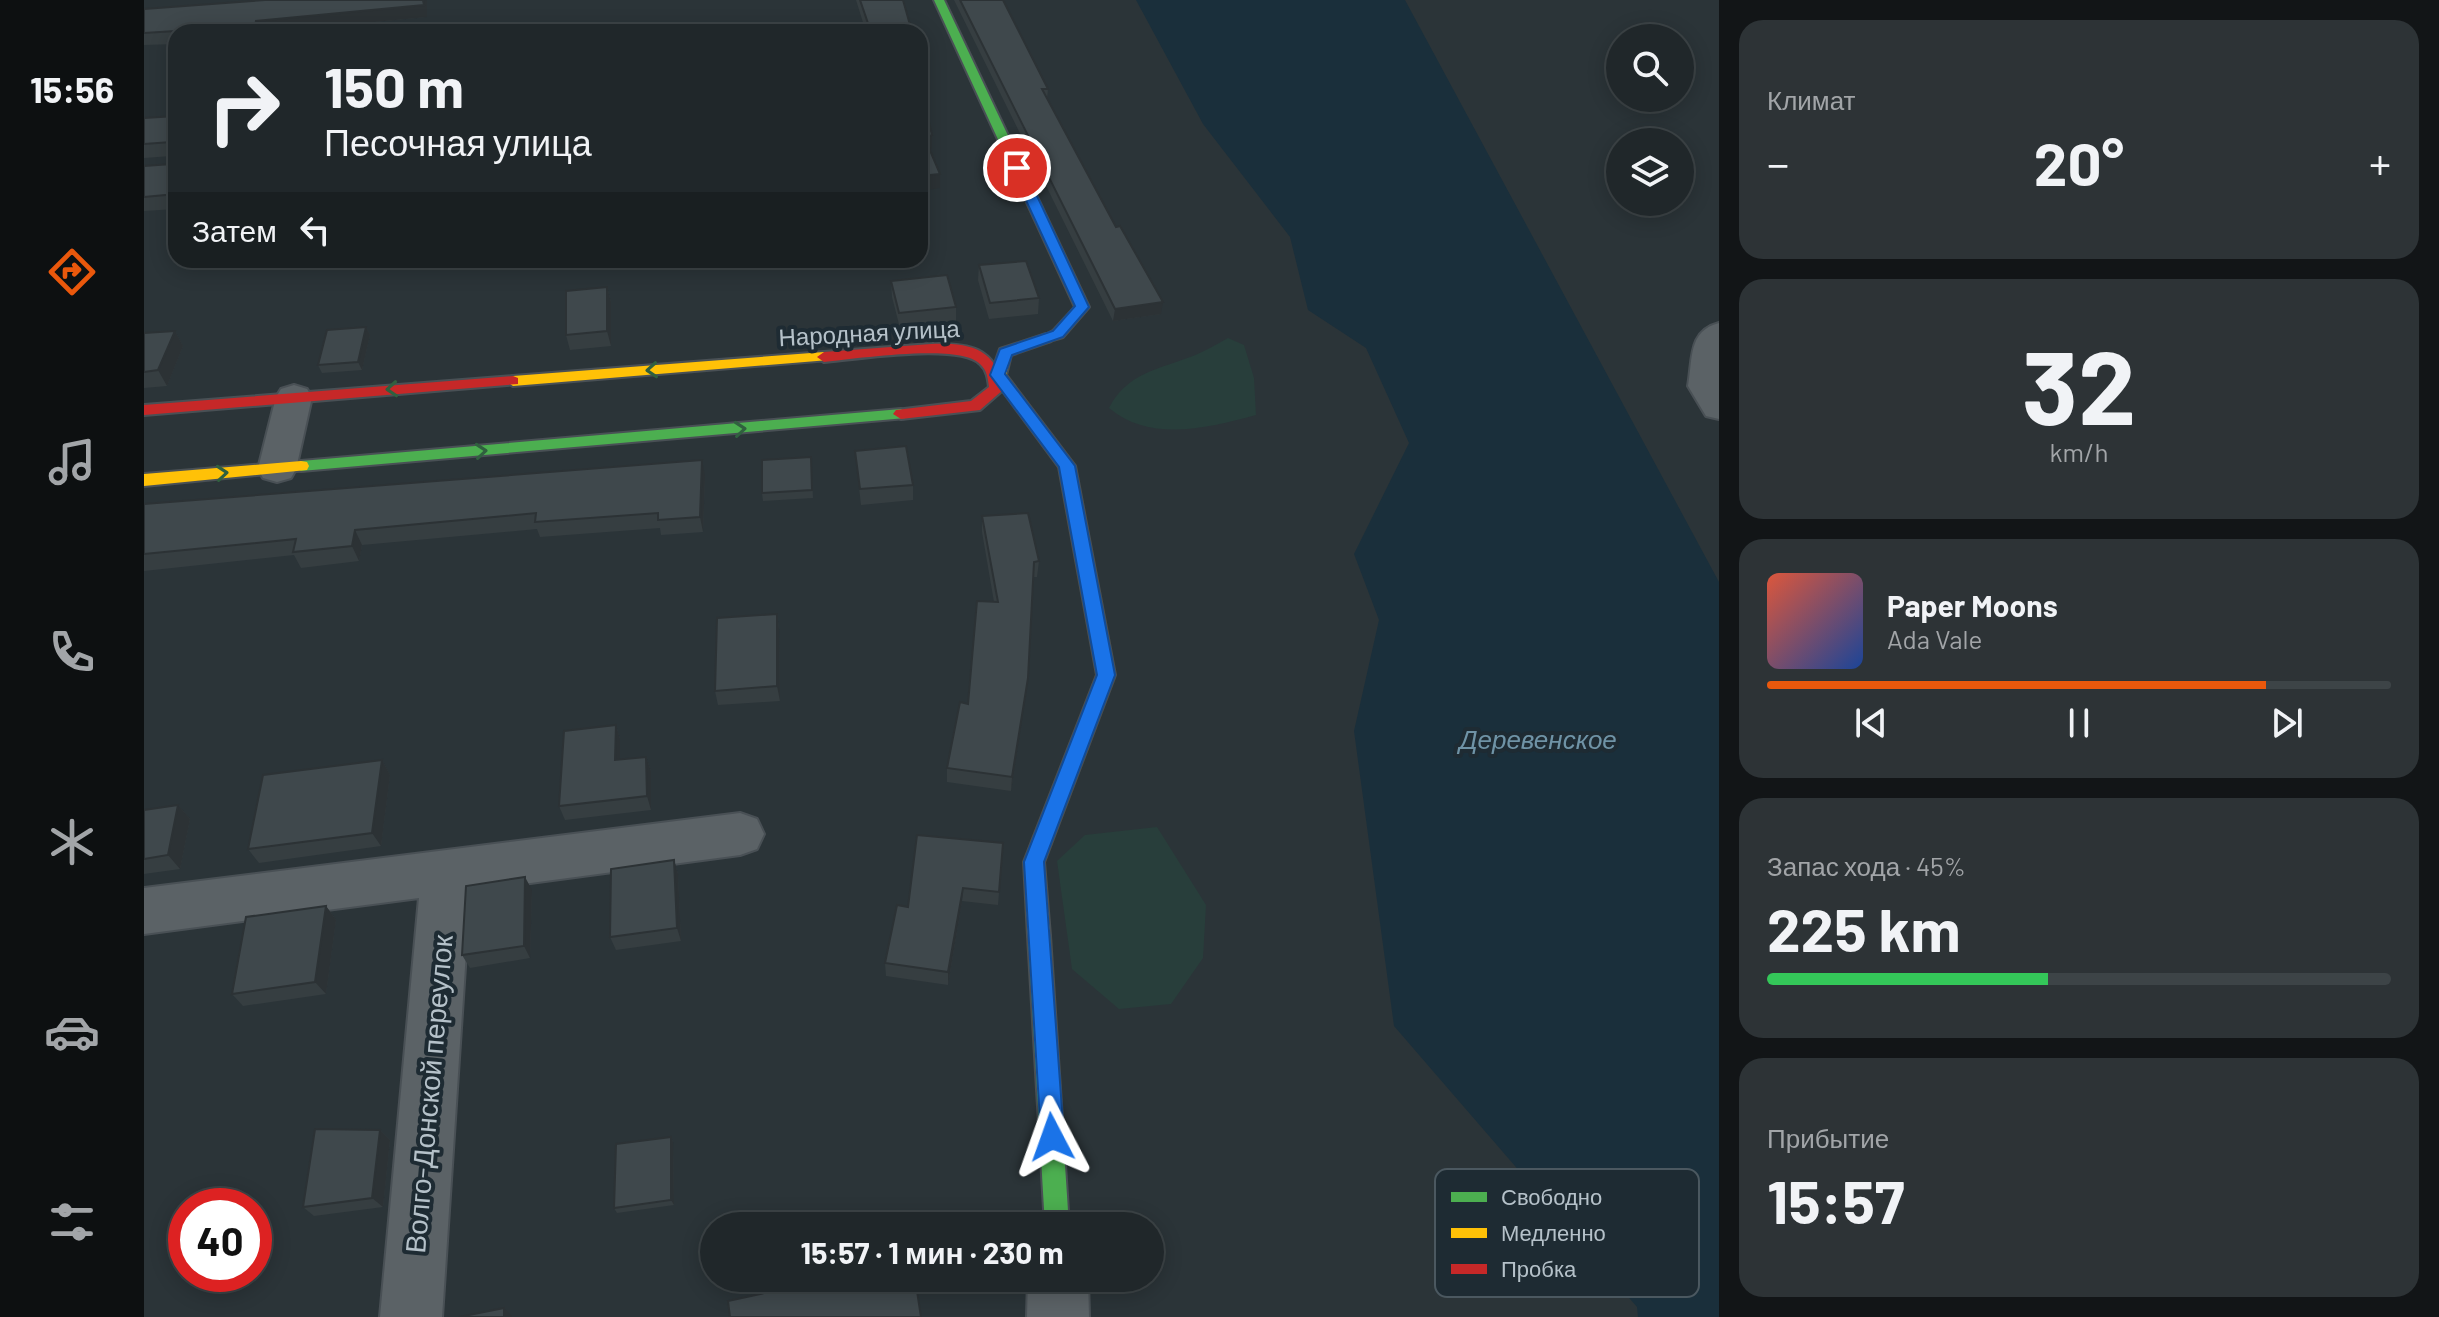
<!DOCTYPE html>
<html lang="ru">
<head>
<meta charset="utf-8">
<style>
  body { margin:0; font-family:Barlow,sans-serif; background:#2d3336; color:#f1f3f6; height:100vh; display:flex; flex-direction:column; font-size:30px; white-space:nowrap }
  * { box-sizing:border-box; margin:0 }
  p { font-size:26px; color:#a2a5a8 }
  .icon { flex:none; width:44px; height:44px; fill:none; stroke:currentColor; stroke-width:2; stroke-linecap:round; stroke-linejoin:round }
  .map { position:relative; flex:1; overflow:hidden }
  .panel { display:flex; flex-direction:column; gap:20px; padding:20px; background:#121517; width:720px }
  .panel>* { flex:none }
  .guide { position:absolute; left:24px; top:24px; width:760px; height:244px; border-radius:24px; box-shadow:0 4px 20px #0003,0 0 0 2px #3d4447; background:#20272a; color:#f1f3f6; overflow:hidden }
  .fabs { position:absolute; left:1462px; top:24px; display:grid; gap:16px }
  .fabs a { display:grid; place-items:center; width:88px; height:88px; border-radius:50%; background:#20272a; box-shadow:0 4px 20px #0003,0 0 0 2px #3d4447; font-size:40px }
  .speed { position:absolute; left:24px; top:1188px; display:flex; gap:16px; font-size:40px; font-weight:700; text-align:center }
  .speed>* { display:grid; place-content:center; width:104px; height:104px; border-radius:50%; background:#20272a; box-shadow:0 4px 20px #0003,0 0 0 2px #3d4447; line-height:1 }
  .speed .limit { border:12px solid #d22; background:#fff; color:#111 }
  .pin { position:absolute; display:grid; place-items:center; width:68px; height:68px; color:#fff; margin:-34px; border:4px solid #fff; border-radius:50%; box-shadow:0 2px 8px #0007 }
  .me { position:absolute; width:88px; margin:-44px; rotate:356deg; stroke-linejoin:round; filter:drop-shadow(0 0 6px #0008) }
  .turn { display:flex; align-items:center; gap:28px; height:168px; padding:0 24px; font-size:36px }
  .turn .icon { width:104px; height:104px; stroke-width:2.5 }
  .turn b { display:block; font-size:56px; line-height:68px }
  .then { display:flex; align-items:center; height:76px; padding:0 24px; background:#0003; gap:16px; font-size:30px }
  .big { font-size:60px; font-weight:700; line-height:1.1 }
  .panel .widget { flex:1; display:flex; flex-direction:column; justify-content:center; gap:12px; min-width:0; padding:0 28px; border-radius:24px; background:#2d3336 }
  .panel .dial { align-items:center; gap:0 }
  .dial b { font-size:104px; line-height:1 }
  .song { display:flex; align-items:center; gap:24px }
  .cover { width:96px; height:96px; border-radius:12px; background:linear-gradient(135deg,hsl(10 70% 55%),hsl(220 70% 35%)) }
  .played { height:8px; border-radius:4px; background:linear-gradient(90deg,#ea580c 80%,#3d4447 80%) }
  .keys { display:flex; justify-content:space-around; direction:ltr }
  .heat { display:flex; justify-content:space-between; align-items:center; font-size:44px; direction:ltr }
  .charge { height:12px; border-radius:6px; background:linear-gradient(90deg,#34c759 45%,#3d4447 0) }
  .trip { position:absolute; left:556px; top:1212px; width:464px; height:80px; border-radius:40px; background:#20272a; box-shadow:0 4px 20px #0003,0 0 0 2px #3d4447; font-weight:700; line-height:80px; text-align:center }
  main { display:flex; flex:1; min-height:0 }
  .tabs { display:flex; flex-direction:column; width:144px; justify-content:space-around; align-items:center; background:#0d1011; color:#a2a5a8 }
  .tabs .icon { width:56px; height:56px }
  .tabs .selected { color:#ea580c }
  .tabs b { font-size:36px; color:#f1f3f6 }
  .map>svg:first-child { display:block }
  .green { fill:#283e3b }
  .water { fill:#1a2f3b }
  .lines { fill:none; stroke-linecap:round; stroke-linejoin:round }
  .street-casing { stroke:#495055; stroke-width:4 }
  .fast-casing { stroke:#495055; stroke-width:4 }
  .slow-casing { stroke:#495055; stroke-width:4 }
  .jam-casing { stroke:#495055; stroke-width:4 }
  .street { fill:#5b6266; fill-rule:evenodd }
  .fast { fill:#4caf50; fill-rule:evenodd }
  .slow { fill:#ffc107; fill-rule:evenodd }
  .jam { fill:#c62828; fill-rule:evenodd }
  .wall { fill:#363e41 }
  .shaded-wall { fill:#2c3235 }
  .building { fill:#3f484c; stroke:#2c3235; stroke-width:2 }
  .oneway { stroke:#30603f }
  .route { fill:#1a73e8; stroke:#114b97; stroke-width:2 }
  .labels { text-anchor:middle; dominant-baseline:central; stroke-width:8; stroke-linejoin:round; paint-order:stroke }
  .street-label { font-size:24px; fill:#b5c1c9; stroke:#1e2b33 }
  .water-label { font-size:26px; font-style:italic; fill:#6f93a6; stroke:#1e2b33 }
  .near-street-label { font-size:28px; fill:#b5c1c9; stroke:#1e2b33 }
  .key { fill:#1e2b33; stroke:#4b5860; stroke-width:2 }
  .key-label { font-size:22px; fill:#b5c1c9 }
</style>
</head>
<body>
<main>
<nav class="tabs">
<b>15:56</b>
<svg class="icon selected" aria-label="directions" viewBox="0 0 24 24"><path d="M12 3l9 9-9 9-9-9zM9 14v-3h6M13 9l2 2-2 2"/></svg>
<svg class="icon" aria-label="music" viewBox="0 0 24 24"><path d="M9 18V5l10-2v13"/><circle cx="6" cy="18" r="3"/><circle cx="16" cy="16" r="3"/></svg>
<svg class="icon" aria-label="phone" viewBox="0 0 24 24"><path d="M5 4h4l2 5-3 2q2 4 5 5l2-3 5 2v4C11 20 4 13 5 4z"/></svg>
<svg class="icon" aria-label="climate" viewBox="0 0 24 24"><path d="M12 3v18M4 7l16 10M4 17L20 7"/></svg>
<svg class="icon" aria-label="car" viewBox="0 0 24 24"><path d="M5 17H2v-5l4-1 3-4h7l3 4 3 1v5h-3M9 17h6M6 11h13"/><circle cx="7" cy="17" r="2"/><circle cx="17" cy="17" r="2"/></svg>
<svg class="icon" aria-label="filters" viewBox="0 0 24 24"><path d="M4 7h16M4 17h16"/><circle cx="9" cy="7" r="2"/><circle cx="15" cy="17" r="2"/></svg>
</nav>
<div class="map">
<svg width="1575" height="1317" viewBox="0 0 1575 1317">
  <rect width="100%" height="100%" fill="#2b3438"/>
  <path class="green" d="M1084,338L1100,345L1110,378L1112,415C1063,428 1007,443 965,408C983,373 1015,369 1049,356C1061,351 1073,344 1084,338Z
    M1013,827L1062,905L1059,958L1027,1004L975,1009L928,969L913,861L941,835Z"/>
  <path class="water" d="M992,0H1261L1575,582V1317H1494L1493,1307L1250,1026L1210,731L1235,620L1210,554L1265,443L1222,348L1164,310L1146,237L1059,124Z"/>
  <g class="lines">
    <g class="street-casing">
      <path id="street" d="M1575,323V419L1562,416L1544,386C1549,358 1544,331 1575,323Z
        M150,385L163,389L168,397L152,469L147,478L133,482L119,478L114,469L132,397L137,389Z
        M596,813L613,819L620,834L613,849L596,855L326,891L298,1317H236L275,898L0,934V888Z
        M884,1278H944L945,1317H883Z"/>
    </g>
    <g class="fast-casing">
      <path id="fast" d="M790,0H800L945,307L919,337L902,342L895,338L909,331L931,307Z
        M757,409L765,414L762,418L157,471L149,466L157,461Z
        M895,926L902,929L906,936L925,1226H901L884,936L888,929Z"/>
    </g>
    <g class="slow-casing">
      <path id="slow" d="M902,334L909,338L907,341L867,355L862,375L931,466L971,675L900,862L906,936L902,943L895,946L888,943L884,936L880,862L953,675L915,467L847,375L856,349Z
        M680,352L685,354V360L369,386L362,381L369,376Z
        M157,461L163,462L165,466L163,470L0,486V474Z"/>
    </g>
    <g class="jam-casing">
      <path id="jam" d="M787,344C825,343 851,347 860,389L836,410L757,419L749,414L752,410L827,401L845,387C844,379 843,370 836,364C815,343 712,359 680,362L673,357L680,352Z
        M369,376L374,378V384L0,415V405Z"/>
    </g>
    <use href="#street" class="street"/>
    <use href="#fast" class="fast"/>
    <use href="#slow" class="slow"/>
    <use href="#jam" class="jam"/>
  </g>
  <path class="wall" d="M712,0H759L768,32H722Z
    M810,0H859L904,89L903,99L1017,314L969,321Z
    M0,9L283,17L124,32H32V44L0,45Z
    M32,116V209L0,211V166L27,164V156L0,158V118Z
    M835,265L895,298L894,314L845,319L834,280Z
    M747,281L812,307V323L756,328L748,297Z
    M463,287L467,302V346L426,350L422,335Z
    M222,327L226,335L218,370L178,373L174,365Z
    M31,331L39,346L23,386L0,388V333Z
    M711,451L769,485V500L717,505Z
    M667,457L669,498L619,501L618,493Z
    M561,476L559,532L517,535L516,528L396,537L393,529L218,545L215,561L157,568L150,555L0,571V504Z
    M838,516L895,561L893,577H889L882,693L867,791L803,782V768L824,704L850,602L838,532Z
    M633,614L635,629L636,701L574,705L571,691Z
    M472,725L476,739V760L502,757L507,771V810L421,820L415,806Z
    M238,760L246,775L237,846L115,863L104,849Z
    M34,805L46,819L36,869L0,874V810Z
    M859,843L854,905L818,901L804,985L742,976L741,963L764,907Z
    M530,860L534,874L537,941L472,950L466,937Z
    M388,890L386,958L326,968L318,955Z
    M182,906L192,920L182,994L99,1006L88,994Z
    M236,1130L246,1140L239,1207L170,1216L159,1207Z
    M527,1137L529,1142L530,1205L473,1213L470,1208Z"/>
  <path class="shaded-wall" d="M283,0V17L124,32H113L111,26L112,21Z
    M788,135V149L781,151V137Z
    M796,174V188L776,191V176Z
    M463,287L467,302V346L463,331Z
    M1019,302L1017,314L969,321L971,309Z
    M222,327L226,335L218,370L214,362Z
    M31,331L39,346L23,386L14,370Z
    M558,460L561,476L559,532L556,517Z
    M211,530L218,545L215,561L208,546Z
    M633,614L635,629L636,701L633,686Z
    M884,678L882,693L867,791L868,777Z
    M472,725L476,739V775L471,760Z
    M502,757L507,771V810L503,796Z
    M238,760L246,775L237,846L228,833Z
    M34,805L46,819L36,869L24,855Z
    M530,860L534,874L537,941L533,928Z
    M381,877L388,890L386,958L380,946Z
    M819,888L818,901L804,985V972Z
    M182,906L192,920L182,994L171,982Z
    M236,1130L246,1140L239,1207L228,1198Z
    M527,1137L529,1142L530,1205L527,1200Z
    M360,1308L368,1316V1317H360Z"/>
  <path class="building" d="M121,0H279L280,5L112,21L111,26L0,33V9Z
    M716,0H759L768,32H727Z
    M816,0H859L904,89H898L972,227L976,226L1019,302L971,309Z
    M776,84L788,135L781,137L782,141L796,174L776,176Z
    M32,116V194L0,197V166L27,164V142L0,144V118Z
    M882,261L895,298L846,303L835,265Z
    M803,275L812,307L755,313L747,281Z
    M463,287V331L422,335V291Z
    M222,327L214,362L174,365L183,330Z
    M31,331L14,370L0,372V333Z
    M762,446L769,485L716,489L711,451Z
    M667,457L668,490L618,493V460Z
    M558,460L556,517L514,520V513L391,522L392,513L211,530L208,546L149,552L152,539L0,554V504Z
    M884,513L895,561L890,562L884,678L868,777L803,768L816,702L824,704L833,601L854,602L838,516Z
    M633,614V686L571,691L573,618Z
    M472,725L471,760L502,757L503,796L415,806L420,731Z
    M238,760L228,833L104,849L119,775Z
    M34,805L24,855L0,859V810Z
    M773,835L859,843L855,892L819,888L804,972L741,963L753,905L764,907Z
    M530,860L533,928L466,937L467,869Z
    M381,877L380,946L318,955L322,886Z
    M182,906L171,982L88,994L102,917Z
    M171,1129L236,1130L228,1198L159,1207Z
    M527,1137V1200L470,1208L472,1144Z
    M689,1278H771L777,1317H586L584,1301Z
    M360,1308V1317H315Z"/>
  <defs><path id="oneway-chevron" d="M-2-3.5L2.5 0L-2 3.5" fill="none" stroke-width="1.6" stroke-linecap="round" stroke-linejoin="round" transform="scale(2)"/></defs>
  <g class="oneway">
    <use href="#oneway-chevron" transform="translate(508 370) rotate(176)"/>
    <use href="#oneway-chevron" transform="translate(248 389) rotate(176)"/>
    <use href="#oneway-chevron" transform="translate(596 429) rotate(-5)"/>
    <use href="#oneway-chevron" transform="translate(337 451) rotate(-5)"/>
    <use href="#oneway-chevron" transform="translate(78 473) rotate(-5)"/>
  </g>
  <path class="route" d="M873,164L880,168L945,307L919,337L868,355L861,374L931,466L971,675L900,862L920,1137L917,1145L908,1149L900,1145L897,1137L880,862L953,675L915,467L846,375L856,349L909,331L931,306L867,168Z"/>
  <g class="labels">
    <g class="street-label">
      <text transform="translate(725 332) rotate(-3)">Народная улица</text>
    </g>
    <g class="water-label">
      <text x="1394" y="738">Деревенское</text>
    </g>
    <g class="near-street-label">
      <text transform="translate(284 1094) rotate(-85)">Волго-Донской переулок</text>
    </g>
  </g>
  <rect x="1291" y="1169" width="264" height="128" rx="12" class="key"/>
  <rect x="1307" y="1192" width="36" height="10" fill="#4caf50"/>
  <rect x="1307" y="1228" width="36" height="10" fill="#ffc107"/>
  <rect x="1307" y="1264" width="36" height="10" fill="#c62828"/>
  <g class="key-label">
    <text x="1357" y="1205">Свободно</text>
    <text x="1357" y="1241">Медленно</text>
    <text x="1357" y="1277">Пробка</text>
  </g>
</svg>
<div class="fabs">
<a><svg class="icon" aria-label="search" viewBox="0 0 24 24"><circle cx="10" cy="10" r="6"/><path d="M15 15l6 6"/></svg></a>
<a><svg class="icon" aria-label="layers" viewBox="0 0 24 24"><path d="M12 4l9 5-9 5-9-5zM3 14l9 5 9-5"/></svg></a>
</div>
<div class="speed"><div class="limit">40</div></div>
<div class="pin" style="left:873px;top:168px;background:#d93025"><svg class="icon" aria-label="arrive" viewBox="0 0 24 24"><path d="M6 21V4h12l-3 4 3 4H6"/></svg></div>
<svg class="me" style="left:908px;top:1137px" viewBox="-20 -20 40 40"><path d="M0-17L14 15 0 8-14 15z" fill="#1a73e8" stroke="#fff" stroke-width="4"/></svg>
<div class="trip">15:57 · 1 мин · 230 m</div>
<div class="guide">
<div class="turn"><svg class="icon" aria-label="right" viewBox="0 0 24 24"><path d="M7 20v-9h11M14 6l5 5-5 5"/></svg><div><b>150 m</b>Песочная улица</div></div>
<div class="then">Затем<svg class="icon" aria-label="left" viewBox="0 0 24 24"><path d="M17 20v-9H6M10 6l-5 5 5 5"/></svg></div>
</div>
</div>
<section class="panel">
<div class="widget"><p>Климат</p>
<div class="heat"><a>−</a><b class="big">20°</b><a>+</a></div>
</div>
<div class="widget dial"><b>32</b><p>km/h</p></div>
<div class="widget">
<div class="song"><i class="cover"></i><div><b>Paper Moons</b><p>Ada Vale</p></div></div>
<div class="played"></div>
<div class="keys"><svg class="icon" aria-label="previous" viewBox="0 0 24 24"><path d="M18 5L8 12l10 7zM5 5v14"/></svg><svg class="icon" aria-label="pause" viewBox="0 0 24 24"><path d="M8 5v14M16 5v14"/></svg><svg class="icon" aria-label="next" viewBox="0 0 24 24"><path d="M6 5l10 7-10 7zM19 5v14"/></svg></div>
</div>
<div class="widget"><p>Запас хода · 45%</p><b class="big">225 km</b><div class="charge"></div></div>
<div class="widget"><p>Прибытие</p><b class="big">15:57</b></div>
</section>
</main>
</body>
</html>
